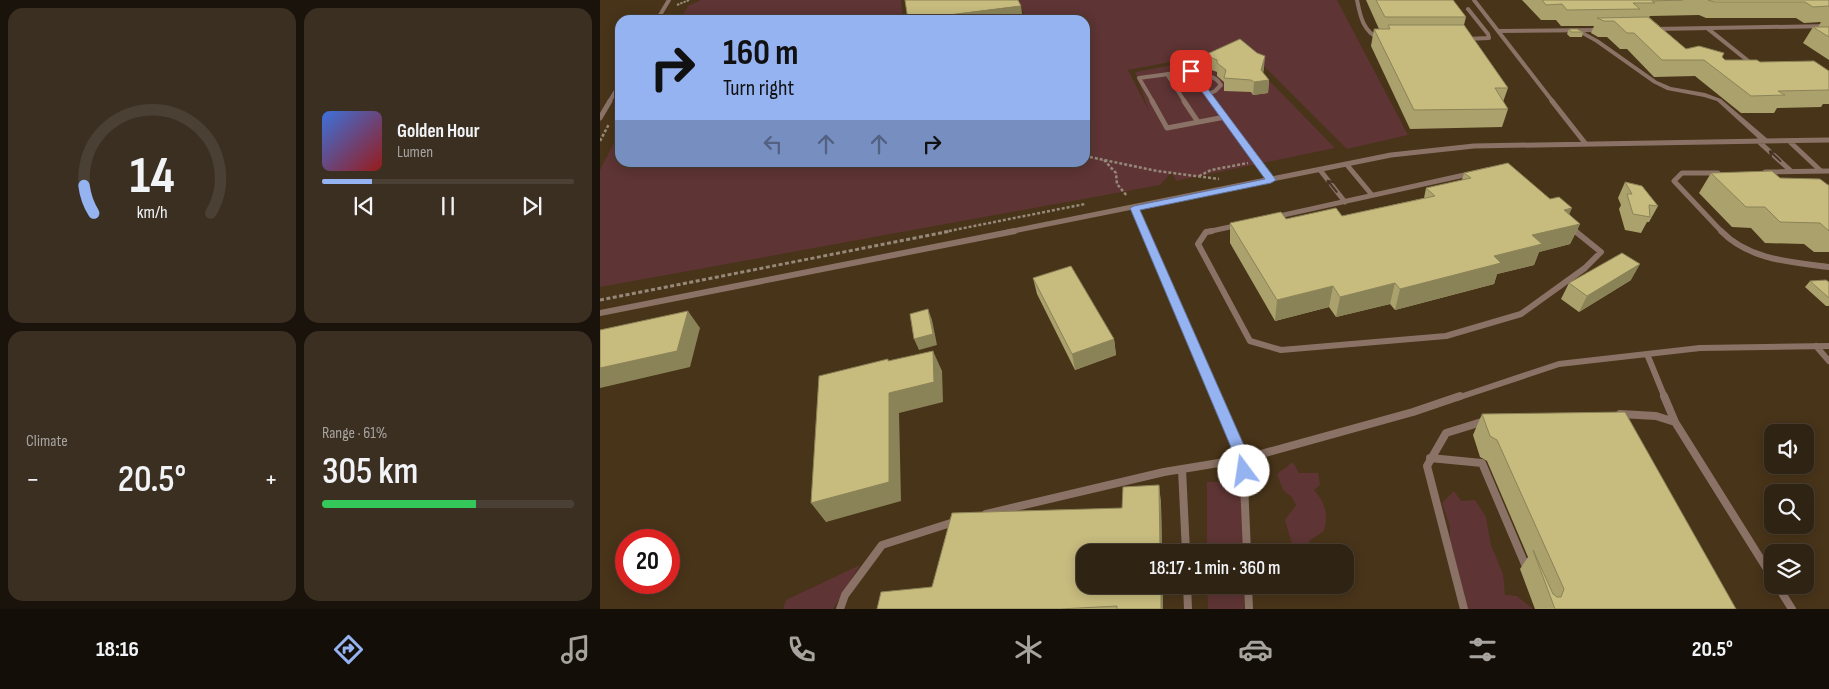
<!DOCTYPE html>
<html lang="en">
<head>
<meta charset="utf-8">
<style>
  body { margin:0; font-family:"Sofia Sans Condensed",sans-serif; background:#3b2f22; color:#f1f3f6; height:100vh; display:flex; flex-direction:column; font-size:19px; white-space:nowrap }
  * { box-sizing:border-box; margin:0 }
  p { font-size:16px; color:#a7a4a0 }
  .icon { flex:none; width:28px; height:28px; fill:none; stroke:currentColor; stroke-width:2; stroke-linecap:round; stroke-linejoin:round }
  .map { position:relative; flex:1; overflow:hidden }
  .sheet { display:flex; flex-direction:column; gap:8px; padding:8px; background:#1a130b; width:600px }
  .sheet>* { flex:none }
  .banner { position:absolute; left:15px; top:15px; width:475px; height:152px; border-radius:15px; box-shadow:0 2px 12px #0003,0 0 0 1px #4a4034; background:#95b2f1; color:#111; overflow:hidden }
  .controls { position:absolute; left:1164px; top:424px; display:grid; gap:10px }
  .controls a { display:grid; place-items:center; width:50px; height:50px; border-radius:10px; background:#2f2314; box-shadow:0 2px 12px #0003,0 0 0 1px #4a4034; font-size:25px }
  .speed { position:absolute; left:15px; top:529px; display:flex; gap:10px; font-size:25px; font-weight:700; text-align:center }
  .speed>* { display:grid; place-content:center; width:65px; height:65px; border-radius:50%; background:#2f2314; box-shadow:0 2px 12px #0003,0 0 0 1px #4a4034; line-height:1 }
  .speed .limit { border:8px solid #d22; background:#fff; color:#111 }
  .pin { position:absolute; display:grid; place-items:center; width:42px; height:42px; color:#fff; margin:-21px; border-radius:10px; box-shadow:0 2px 8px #0006 }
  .me { position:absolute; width:55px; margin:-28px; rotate:346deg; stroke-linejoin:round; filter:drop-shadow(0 0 4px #0008) }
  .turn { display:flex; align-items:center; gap:18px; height:105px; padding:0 25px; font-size:22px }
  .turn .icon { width:65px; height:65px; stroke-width:2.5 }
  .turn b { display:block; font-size:35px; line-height:42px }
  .lanes { display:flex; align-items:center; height:48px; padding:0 25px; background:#0003; justify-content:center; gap:25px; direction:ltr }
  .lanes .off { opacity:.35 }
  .big { font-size:38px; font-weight:600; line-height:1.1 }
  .sheet .card { flex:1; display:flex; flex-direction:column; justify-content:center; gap:8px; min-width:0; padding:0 18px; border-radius:15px; background:#3b2f22 }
  .sheet .dial { align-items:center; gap:0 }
  .dial svg { height:130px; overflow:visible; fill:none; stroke:#4a4034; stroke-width:7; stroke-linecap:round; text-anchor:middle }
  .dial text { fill:#f1f3f6; stroke:none }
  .song { display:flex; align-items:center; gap:15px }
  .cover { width:60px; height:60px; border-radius:8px; background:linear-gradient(135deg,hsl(220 70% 55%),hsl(0 70% 35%)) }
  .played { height:5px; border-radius:2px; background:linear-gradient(90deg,#95b2f1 20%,#4a4034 20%) }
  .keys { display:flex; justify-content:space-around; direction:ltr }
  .heat { display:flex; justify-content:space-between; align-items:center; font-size:28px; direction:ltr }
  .charge { height:8px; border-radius:4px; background:linear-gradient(90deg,#34c759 61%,#4a4034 0) }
  .sheet .tiles { flex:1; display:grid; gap:8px; grid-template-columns:repeat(2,1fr) }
  .trip { position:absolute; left:476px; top:544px; width:278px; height:50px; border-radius:15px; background:#2f2314; box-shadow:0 2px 12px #0003,0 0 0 1px #4a4034; font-weight:600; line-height:50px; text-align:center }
  .menu { display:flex; height:80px; justify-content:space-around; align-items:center; background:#130e08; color:#a7a4a0 }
  .menu .icon { width:35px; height:35px }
  .menu .current { color:#95b2f1 }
  .menu b { font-size:22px; color:#f1f3f6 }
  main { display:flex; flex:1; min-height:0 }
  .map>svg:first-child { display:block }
  .built { fill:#483419; fill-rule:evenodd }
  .green { fill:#5e3434 }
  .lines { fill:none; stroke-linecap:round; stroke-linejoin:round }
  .path-far2 { stroke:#968979; stroke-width:2; stroke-dasharray:2.5 1; stroke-linecap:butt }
  .path-far1 { stroke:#968979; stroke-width:2.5; stroke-dasharray:3 2; stroke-linecap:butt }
  .path { stroke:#968979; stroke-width:3; stroke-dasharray:4 2.5; stroke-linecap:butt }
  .lane-far3 { stroke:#8b7266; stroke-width:4 }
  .lane-far2 { stroke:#8b7266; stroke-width:5 }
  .lane-far1 { stroke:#8b7266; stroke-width:6 }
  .lane { stroke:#8b7266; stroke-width:8 }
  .street { fill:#8b7266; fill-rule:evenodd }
  .wall { fill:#aba16c }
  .shaded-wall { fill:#8b8358 }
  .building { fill:#c7bb7e; stroke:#8b8358 }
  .oneway { stroke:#453422 }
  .route { fill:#95b2f1; stroke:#61749d }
</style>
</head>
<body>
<main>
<section class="sheet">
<div class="tiles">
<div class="card dial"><svg viewBox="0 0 100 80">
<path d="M14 69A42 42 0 1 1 86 69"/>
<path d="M14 69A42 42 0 0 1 8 52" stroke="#95b2f1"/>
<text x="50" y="56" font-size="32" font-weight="700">14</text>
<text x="50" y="72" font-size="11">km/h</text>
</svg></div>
<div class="card">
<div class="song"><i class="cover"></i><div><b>Golden Hour</b><p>Lumen</p></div></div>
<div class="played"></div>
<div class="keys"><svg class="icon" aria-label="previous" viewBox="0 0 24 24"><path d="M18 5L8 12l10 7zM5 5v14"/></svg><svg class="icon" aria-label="pause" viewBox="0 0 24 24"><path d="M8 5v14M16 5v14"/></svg><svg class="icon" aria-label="next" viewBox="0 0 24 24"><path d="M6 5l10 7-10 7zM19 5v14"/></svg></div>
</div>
<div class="card"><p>Climate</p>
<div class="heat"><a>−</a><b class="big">20.5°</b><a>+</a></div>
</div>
<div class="card"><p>Range · 61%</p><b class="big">305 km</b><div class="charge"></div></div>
</div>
</section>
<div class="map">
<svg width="1229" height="609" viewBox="0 0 1229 609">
  <rect width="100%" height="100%" fill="#3f2f1b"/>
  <path class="built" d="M0,0H1229V609H0ZM20,20H485V162H20ZM1172,432H1205V465H1172ZM1172,492H1205V525H1172ZM26,540H69V582H26ZM485,552H745V585H485ZM1172,552H1205V585H1172Z"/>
  <path class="green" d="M101,0H301L303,20H80L88,6Z
    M419,0H737L808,135L747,149L646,48L528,70L549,111L535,72L641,52L735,148L576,181L572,172L560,185L0,287V170L20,131V162H485V20H426Z
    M693,462L699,473H718L720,485L714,490C725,502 729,515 724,531L709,541L715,552H698L692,544L685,520L696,505L692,497L683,490L677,474Z
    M607,482H644V552H607Z
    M854,491L861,501L875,500L886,517L891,545L903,574L905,595L917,596L933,609H865L850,559V527L842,503Z
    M260,565L233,609H183L186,600Z
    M607,585H644V609H608Z"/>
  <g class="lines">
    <path class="path-far2" d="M77,5L89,0"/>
    <path class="path-far1" d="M0,141L9,124
      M485,156L557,171L619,179
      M504,160L516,173L517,184L527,196
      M599,176L611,170L648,163
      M344,232L485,204"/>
    <path class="path" d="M0,300L351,231"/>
    <path class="lane-far3" d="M757,0C760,15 763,32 779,38
      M874,0L953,102
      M57,20L69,0
      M1055,29L1229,26
      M898,31L1000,30
      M867,39L889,38L888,34L868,9
      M567,74L585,102
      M595,77C606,75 615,75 621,85L615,91L608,94
      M9,102L20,84
      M553,102L539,78L591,71L614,102"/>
    <path class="lane-far2" d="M552,101L567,128L625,117
      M584,101L598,122
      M613,101L625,117
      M952,101L985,143
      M625,117L671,180
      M0,118L10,101
      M1158,141L1191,171
      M1189,141L1221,171
      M747,165L772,195
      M720,170L745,202
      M1165,172L1229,171
      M1118,173H1082L1074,181L1122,232
      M534,208L544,232
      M408,232L791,155L874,146L1229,140
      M607,232L887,170L905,172L977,232"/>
    <path class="lane-far1" d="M544,231L616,398
      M612,231L606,232L598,244L650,341L681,350L846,336L921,314L985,268L1001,252L975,231
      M1121,231C1149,260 1191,262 1229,267
      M0,313L415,231
      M1216,346L1229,361
      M1047,354L1065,398
      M857,398L959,364L1100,348L1229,346"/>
    <path class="lane" d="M616,396L643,459L647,552
      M1064,396L1075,422L1172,577
      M1020,414L1056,416L1075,422
      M830,458L882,463L927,569
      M582,469L586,552
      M386,514L564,472L643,459L813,412L860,396
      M587,585L588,609
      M648,585L649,609
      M1177,585L1192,609
      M240,609L245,595L282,545L357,521
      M864,609L827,466L846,433L885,421"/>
    <path class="street" d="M1105,27H1109L1159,67V69H1155L1105,29Z
      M977,28L999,40L1057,81L1071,87L1105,93L1121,99L1170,141L1166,143H1163L1117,101L1104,97L1067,90L1053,83L995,42L975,31L974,30Z"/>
  </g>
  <path class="wall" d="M766,0H853L866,17L864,25L908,88L903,102L908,109L902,127L810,129L771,46L774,29H779Z
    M922,0H1229V60L1203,43L1213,27H1218L1221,22L1204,23L1196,18H1106L1099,15L1050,16L1049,17L1086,49L1122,57L1125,60L1160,62L1229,71V104H1223L1221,107L1177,108L1174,113H1141L1095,76L1054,77L1027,49H1020L1007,37H998L991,33L994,26H961L956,20H941Z
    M969,29L983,32L982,37H970L967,34Z
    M605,55L664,68L663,73L669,80L668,93L653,95L651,92L624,91V82L617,76V72L606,68Z
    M864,173L969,215L980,224L970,244L939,252L934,265L897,274L894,284L795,310L790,304L736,317L729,307L675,321L630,243V223L742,216L824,198L826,188L862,180Z
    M1111,173L1180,178L1229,185V252H1214L1204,244L1165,243L1151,228L1132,227L1099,193Z
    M1025,182L1058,206L1049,222H1047L1041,233L1025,230L1019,209L1021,205L1018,198Z
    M433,278L514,339L516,355L475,370L437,294Z
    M1031,280L979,312L961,299L969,283Z
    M1210,281L1229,282V306H1226L1205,287Z
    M882,414L1136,609H935L920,569L928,557L887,461L880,457L873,435Z
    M559,485L561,504L563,609H277L522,508Z"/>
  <path class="shaded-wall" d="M421,6L423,20H309Z
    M665,56L664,68L661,81L669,80L668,93L653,95L654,82Z
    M972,208L964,227L980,224L970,244L939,252L934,265L897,274L894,284L795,310L800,289L932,235L964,210Z
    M1040,264L1031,280L979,312L987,296Z
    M795,283L790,304L736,317L740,297Z
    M733,286L729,307L675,321L677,300Z
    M328,309L332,320L337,345L319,350L314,339Z
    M88,311L100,328L90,367L0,388V368Z
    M514,339L516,355L475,370L472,354Z
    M333,351L342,371L343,402L299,413L301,501L226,522L211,503L289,393Z
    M559,485L561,504L562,552H560Z
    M561,585H563V609H561Z"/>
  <path class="building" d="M305,0H418L421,6L308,20Z
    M776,0H853L866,17H785Z
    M942,0H1083L1052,1L1055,3H1033L1040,9L967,10L962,4L946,5Z
    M1108,0H1229V6L1213,7L1205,2H1114Z
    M1048,17L1086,49L1099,46L1124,53L1122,57L1125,60H1157L1160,62L1214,61L1229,71V90L1178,91L1185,95L1151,96L1104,60H1062L1034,33H1027L1014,21H1004L997,18Z
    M788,25H864L908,88H895L908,109L814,110L774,29H790Z
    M1213,27H1229V37Z
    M969,29H977L983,32H971Z
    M640,39L657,53L665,56L661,70L669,80L654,82L651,80L624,78L626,70L617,63V60L605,55Z
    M908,163L950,199L959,197L972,208L964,210L980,224L932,235L942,244L894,256L901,263L800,289L795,283L740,297L733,286L677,300L630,223L681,212L686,219L736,208L742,216L835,196L826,188L871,178L864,173Z
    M1172,171L1180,178L1220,179L1228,185H1229V231L1220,223L1180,222L1165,207H1146L1111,173Z
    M1025,182L1042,186L1058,206L1049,205L1050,217L1033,214L1027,194H1032Z
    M1022,253L1040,264L987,296L969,283Z
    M471,266L514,339L472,354L433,278Z
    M1226,280L1229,282V298L1210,281Z
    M328,309L333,334L314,339L310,314Z
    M88,311L77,351L0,368V330Z
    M333,351L334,382L289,393V482L211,503L219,376L288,359V361Z
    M1025,412L1136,609H955L933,550L953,594L957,597H961L964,589L897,440L890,436L882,414Z
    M559,485L560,552H485V585H561V609H517V606L460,609H277L281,592L332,587L352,513L522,508L523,487Z"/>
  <defs><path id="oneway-shaft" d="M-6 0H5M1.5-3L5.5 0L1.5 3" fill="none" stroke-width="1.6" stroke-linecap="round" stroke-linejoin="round" transform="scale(1.25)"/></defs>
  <g class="oneway">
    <use href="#oneway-shaft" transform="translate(1175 156) rotate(-137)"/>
    <use href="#oneway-shaft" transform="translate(732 186) rotate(-129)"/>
  </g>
  <path class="route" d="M591,68L593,69L676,180L671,183L540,210L650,459L651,471L649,475L644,477L639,475L636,459L530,208L534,206L665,179L587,71Z"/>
</svg>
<div class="controls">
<a><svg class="icon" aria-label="sound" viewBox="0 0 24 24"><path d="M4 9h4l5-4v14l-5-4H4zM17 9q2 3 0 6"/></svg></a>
<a><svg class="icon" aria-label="search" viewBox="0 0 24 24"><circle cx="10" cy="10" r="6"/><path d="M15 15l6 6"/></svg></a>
<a><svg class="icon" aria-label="layers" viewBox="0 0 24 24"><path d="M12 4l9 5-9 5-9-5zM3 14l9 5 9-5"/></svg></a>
</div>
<div class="speed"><div class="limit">20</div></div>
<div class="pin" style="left:591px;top:71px;background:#d93025"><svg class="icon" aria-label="arrive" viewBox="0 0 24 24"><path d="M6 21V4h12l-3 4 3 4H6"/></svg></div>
<svg class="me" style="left:644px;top:471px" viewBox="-20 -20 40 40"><circle r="19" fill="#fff"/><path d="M0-13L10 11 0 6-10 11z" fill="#95b2f1"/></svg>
<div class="trip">18:17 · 1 min · 360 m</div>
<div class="banner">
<div class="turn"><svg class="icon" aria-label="right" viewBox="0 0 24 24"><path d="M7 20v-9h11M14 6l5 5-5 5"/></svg><div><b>160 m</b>Turn right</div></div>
<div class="lanes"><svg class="icon off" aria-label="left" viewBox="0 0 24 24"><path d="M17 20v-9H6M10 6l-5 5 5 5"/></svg><svg class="icon off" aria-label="ahead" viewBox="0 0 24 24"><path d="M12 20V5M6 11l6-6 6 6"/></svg><svg class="icon off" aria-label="ahead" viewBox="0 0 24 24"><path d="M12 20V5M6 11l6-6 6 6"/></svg><svg class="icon" aria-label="right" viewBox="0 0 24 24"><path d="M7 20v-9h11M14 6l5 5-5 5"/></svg></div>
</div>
</div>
</main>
<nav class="menu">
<b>18:16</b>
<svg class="icon current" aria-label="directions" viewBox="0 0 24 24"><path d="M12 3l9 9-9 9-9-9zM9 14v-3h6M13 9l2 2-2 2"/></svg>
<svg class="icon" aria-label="music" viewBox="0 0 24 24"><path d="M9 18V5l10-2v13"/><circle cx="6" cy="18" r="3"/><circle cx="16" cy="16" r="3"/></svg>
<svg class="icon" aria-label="phone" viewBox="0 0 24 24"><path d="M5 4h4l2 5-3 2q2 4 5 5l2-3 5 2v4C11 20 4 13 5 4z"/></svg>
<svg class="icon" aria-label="climate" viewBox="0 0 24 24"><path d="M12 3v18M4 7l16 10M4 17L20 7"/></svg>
<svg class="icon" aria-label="car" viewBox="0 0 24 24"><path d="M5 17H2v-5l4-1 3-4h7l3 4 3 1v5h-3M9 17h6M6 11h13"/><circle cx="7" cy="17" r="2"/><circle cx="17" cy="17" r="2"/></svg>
<svg class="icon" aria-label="filters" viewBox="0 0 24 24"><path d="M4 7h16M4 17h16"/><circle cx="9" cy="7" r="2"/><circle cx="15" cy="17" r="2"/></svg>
<b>20.5°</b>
</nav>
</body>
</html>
